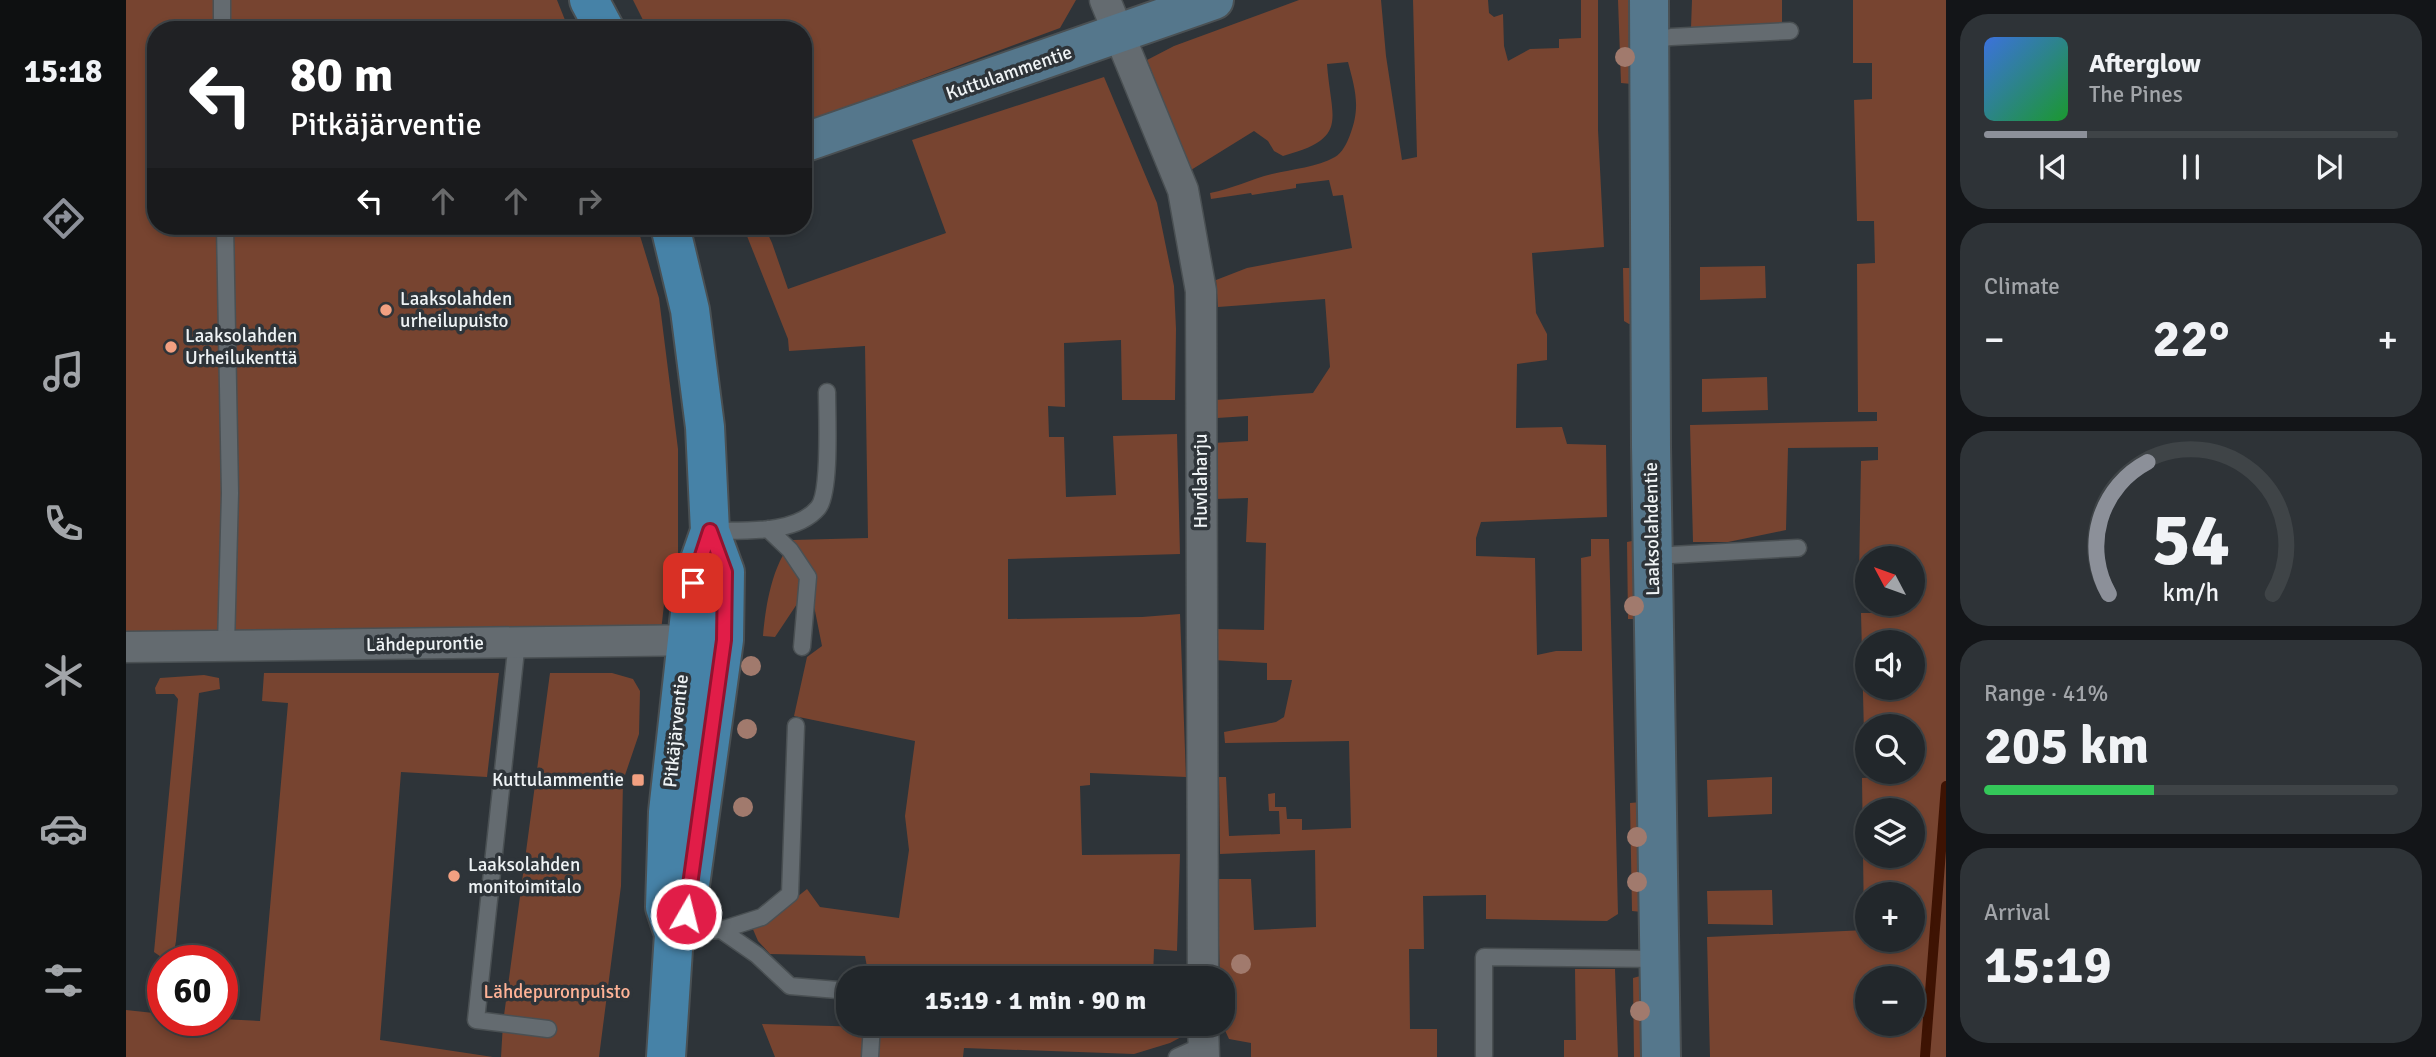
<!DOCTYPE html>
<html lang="en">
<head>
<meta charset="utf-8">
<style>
  body { margin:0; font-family:Signika,sans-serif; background:#2e3337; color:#f1f3f6; height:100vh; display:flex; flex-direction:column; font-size:26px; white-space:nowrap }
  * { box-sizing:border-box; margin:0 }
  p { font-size:23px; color:#a2a5a9 }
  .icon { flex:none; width:38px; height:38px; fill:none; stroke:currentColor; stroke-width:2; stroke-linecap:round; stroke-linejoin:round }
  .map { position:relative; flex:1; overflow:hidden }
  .panel { display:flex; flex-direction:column; gap:14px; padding:14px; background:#131518; width:490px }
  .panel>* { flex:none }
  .guide { position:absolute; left:21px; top:21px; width:665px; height:214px; border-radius:28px; box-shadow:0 4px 10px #0003,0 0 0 2px #3f4447; background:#202124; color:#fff; overflow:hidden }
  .needle { width:46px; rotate:311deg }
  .fabs { position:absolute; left:1729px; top:546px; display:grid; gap:14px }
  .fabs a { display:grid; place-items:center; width:70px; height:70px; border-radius:50%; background:#22272b; box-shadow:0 4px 10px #0003,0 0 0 2px #3f4447; font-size:35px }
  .speed { position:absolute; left:21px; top:945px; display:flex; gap:14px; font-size:35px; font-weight:700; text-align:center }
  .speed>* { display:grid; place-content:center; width:91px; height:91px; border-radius:50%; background:#22272b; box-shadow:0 4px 10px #0003,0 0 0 2px #3f4447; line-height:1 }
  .speed .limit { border:10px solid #d22; background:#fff; color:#111 }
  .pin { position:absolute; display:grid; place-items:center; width:60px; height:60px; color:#fff; margin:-30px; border-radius:14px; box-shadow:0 4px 10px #0006 }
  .me { position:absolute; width:77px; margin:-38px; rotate:8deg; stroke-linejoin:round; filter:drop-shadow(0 0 5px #0008) }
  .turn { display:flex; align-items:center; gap:24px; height:147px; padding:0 28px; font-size:32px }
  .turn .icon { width:91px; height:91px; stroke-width:2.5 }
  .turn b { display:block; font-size:49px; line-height:60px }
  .lanes { display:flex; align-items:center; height:66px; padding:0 28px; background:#0003; justify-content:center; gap:35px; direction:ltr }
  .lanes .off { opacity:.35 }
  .big { font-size:52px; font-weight:700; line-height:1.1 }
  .panel .widget { flex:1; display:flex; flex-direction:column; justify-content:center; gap:10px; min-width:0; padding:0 24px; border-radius:28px; background:#2e3337 }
  .panel .dial { align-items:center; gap:0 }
  .dial svg { height:182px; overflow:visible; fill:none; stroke:#3f4447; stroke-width:7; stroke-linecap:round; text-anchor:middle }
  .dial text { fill:#f1f3f6; stroke:none }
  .song { display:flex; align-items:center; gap:21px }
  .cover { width:84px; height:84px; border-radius:10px; background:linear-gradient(135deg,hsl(220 70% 55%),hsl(130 70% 35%)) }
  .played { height:7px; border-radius:4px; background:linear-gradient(90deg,#8c9099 25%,#3f4447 25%) }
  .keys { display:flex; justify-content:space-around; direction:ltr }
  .heat { display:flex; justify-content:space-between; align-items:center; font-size:38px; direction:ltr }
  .charge { height:10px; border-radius:5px; background:linear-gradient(90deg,#34c759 41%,#3f4447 0) }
  .trip { position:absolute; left:710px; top:966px; width:399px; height:70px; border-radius:28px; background:#22272b; box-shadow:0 4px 10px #0003,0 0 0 2px #3f4447; font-weight:700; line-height:70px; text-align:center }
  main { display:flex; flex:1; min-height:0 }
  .tab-bar { display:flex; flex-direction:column; width:126px; justify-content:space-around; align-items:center; background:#0e1011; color:#a2a5a9 }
  .tab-bar .icon { width:49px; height:49px }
  .tab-bar .selected { color:#8c9099 }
  .tab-bar b { font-size:32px; color:#f1f3f6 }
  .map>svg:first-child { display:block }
  .green { fill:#774430; fill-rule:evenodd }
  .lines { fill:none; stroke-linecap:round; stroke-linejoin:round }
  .stream { stroke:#3e1303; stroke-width:10 }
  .lane-casing { stroke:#4a5053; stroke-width:19 }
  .street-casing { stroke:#4a5053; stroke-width:33 }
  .secondary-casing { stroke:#4a5053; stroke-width:42 }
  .primary-casing { stroke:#4a5053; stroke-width:42 }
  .lane { stroke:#646b70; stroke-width:16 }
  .street { stroke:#646b70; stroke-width:30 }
  .secondary { stroke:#55778c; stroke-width:38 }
  .primary { stroke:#4682a7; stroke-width:38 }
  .tree { fill:#a17a6d }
  .route-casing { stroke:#92132f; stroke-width:18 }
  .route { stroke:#e11d48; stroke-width:12 }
  .poi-dot { fill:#f2a081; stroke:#2e3439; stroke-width:2.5 }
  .labels { text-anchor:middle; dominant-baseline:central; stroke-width:7; stroke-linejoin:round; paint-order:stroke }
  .street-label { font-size:19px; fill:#eff3f5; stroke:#2e3439 }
  .poi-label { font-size:19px; fill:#eff3f5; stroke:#2e3439; text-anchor:start }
  .park-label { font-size:19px; fill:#ffb397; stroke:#2e3439 }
</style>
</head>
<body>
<main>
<nav class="tab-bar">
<b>15:18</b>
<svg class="icon selected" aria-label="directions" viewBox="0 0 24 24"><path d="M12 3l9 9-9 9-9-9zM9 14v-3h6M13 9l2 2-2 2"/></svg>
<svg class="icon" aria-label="music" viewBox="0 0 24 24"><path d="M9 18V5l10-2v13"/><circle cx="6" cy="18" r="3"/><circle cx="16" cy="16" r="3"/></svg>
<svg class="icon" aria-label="phone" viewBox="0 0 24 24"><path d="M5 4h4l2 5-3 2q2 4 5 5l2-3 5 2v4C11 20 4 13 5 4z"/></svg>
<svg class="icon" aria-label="climate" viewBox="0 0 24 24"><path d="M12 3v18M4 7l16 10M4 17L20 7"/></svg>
<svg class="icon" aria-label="car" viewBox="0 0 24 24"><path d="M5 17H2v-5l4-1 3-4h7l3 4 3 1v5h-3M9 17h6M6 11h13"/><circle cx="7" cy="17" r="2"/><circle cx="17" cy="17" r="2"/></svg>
<svg class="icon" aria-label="filters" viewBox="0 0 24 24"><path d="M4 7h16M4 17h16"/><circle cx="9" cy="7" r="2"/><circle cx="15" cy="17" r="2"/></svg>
</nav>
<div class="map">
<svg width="1820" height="1057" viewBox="0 0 1820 1057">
  <rect width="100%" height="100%" fill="#2e3439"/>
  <path class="green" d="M0,0H431L443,30H30V226H511L533,298L552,449V571L540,587L534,640L0,647Z
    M507,0H950L934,28L677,123V30H522Z
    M1173,0H1255L1260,56L1276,160L1291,157L1287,0H1362L1363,13L1368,17L1377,14L1378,46L1382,61L1404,49L1433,48V39L1455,38V0H1472V130L1478,247L1406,253L1410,313L1421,334V360L1391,364L1390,428L1436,427L1441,444L1480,445L1481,517L1355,522L1350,538V556L1409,558L1411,655L1430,651H1456L1455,558L1465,556V539H1483L1492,914L1481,921L1360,919V895L1297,896L1298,949H1283L1284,1029H1311V1057H1125V1043L1103,1039L1096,1024L1097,978H1094L1091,879H1125L1128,930L1190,927L1189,850L1094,854L1093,777H1100L1103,836L1154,834L1153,811H1143L1142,794L1149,793V807H1160L1161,819H1176V830L1225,828L1223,741L1099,743L1098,732L1150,722L1158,717L1166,680H1141V663L1087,660L1088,629L1138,630L1140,543L1120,542L1122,498L1089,499L1087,443L1122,441V416L1091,418L1089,400L1187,393L1204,367L1199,299L1092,307L1090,280L1121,268L1226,248L1217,195L1207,196L1203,180L1170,184V188L1126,195L1125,193L1085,199L1084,193C1106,189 1125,179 1146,174C1167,169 1191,167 1209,157C1216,153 1221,143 1224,135C1235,107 1229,89 1222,62L1201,64C1205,120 1224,138 1157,156L1148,151L1142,141L1128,131L1065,170L1021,60L1048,46Z
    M1492,0H1503L1506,84L1495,83Z
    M1566,0H1656V25L1565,28Z
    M1727,0H1820V1057H1584L1581,937L1741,930V940H1787V894H1741V926H1738L1736,778L1757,777V772H1787V726H1741V734H1738L1735,613H1754V604H1787V558H1741V577H1733L1735,461L1752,460V447L1662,448L1660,530L1602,542H1567L1564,425L1751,421V412H1732L1731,264L1749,263L1748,221H1731L1728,100L1746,99V63H1727ZM1741,642H1787V688H1741ZM1741,810H1787V856H1741ZM1741,978H1787V1024H1741Z
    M978,77L1031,203L1048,286L1050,329L1049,400H996L995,340L938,343L939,407L922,406L923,437H938L940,497L990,495L987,436L1051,434L1054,554L882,559V619L1016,617L1054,614L1060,777L964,773V785L954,786L956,855L1054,854L1051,951L1028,949L1027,978H743L739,956L644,954L632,941L626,927L651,913L681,889L694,907L773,918L783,850L779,816L789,741L668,716L681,657L696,646L686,596L675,598L649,637L637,636C640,603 646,566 667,540L742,538L739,346L663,351L662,339L617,226H638L646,243L662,289L820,233L786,140Z
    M1639,266L1640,298L1574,300V267Z
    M1497,268H1509V323L1503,324L1498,321Z
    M1641,377L1642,410L1576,412V379Z
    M1506,541L1512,546L1513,619H1502L1501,542Z
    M138,673H373L361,777L275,772L254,1040L367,1057H0V1010L37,1014V1020L96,1019L134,1021L162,703L136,701Z
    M424,673H486L507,679L514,691L513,734L497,781L495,886L473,1057H375L377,1023Z
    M78,675L93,678L94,689L73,693L50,941L47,957L38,959L28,952L52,699L48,694H30L29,688L34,678Z
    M1646,777V814L1582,817L1581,780Z
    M1515,802L1516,912L1506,911L1504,803Z
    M1646,890L1647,925L1582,924L1581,891Z
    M1449,969H1489L1492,1057H1438V1040H1450Z
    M1518,975L1519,1057H1508L1507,978Z
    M636,1024L741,1027L742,1024H1064L1059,1035L1044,1043L1008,1054L838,1048L837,1057H649Z"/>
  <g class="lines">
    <path class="stream" d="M1799,1057L1820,786"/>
    <g class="lane-casing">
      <path id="lane" d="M96,0V30
        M1523,41L1545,37L1664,31
        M99,226L104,493L100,646
        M642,529L664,550L682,577L676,647
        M584,531C616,530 669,535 692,508C705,493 701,415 701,392
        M1527,556L1672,548
        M391,641L350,1020L422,1029
        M595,930L631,955L664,986L723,991
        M550,933L595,930L636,917L664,894L670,726
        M1358,1055V957L1534,959
        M744,1057L746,1024
        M1051,1057L1078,1045"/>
    </g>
    <g class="street-casing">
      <path id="street" d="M979,0L1057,190L1075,291L1077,978
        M0,647L580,640
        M1077,1024L1078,1057"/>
    </g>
    <g class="secondary-casing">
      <path id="secondary" d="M1523,0L1525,446L1535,1057
        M677,143L1088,0"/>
    </g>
    <g class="primary-casing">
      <path id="primary" d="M463,0L479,30
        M544,226L564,310L579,427L584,531L599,572L598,640L560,914L548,934
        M540,1057L548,934L539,907L542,812L568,577L584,531"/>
    </g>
    <use href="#lane" class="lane"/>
    <use href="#street" class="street"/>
    <use href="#secondary" class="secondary"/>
    <use href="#primary" class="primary"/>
  </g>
  <g class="tree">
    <circle cx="1499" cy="57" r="10"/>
    <circle cx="1508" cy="606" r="10"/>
    <circle cx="625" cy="666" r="10"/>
    <circle cx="621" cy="729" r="10"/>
    <circle cx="617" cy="807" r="10"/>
    <circle cx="1511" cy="837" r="10"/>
    <circle cx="1511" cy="882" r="10"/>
    <circle cx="1115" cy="964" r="10"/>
    <circle cx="1514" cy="1011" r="10"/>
  </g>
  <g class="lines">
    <g class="route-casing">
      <path id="route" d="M560,914L598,640L599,572L584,531L567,583"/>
    </g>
    <use href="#route" class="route"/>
  </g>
  <g class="poi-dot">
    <circle cx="260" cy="310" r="7"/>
    <circle cx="45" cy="347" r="7"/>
    <rect x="505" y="773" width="14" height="14" rx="3.5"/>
    <circle cx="328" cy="876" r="7"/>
  </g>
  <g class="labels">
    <g class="street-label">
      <text transform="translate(883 73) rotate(-19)">Kuttulammentie</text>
      <text transform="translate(1075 481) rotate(-90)">Huvilaharju</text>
      <text transform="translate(1526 529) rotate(-91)">Laaksolahdentie</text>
      <text transform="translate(299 644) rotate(-1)">Lähdepurontie</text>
      <text transform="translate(550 731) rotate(-84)">Pitkäjärventie</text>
    </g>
    <g class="poi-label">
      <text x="274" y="299">Laaksolahden<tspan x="274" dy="22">urheilupuisto</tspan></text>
      <text x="59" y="336">Laaksolahden<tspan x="59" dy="22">Urheilukenttä</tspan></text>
      <text x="498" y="780" text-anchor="end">Kuttulammentie</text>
      <text x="342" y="865">Laaksolahden<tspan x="342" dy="22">monitoimitalo</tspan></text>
    </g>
    <g class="park-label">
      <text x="431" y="992">Lähdepuronpuisto</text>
    </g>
  </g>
</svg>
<div class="fabs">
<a><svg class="needle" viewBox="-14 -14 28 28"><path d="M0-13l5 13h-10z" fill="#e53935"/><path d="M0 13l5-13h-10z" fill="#a2a5a9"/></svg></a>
<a><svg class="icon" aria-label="sound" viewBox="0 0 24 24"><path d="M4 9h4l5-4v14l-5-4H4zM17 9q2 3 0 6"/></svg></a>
<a><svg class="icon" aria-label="search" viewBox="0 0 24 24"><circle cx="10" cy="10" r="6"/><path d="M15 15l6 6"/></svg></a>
<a><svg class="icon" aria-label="layers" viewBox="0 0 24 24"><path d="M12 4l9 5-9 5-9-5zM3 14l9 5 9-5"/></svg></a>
<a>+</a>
<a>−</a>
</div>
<div class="speed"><div class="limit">60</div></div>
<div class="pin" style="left:567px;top:583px;background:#d93025"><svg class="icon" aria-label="arrive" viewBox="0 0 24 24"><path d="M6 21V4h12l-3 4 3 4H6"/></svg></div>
<svg class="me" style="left:560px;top:914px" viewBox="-20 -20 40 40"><circle r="17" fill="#e11d48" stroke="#fff" stroke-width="3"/><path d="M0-11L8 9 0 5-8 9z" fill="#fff"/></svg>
<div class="trip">15:19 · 1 min · 90 m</div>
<div class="guide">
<div class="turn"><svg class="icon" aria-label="left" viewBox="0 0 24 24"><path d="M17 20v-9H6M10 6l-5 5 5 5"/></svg><div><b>80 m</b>Pitkäjärventie</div></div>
<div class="lanes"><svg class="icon" aria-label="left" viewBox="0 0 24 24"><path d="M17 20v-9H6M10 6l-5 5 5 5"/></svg><svg class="icon off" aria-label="ahead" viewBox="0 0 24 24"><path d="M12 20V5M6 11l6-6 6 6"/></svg><svg class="icon off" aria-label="ahead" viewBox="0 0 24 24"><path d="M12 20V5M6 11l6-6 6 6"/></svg><svg class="icon off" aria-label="right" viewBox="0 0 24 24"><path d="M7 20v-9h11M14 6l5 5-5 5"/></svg></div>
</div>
</div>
<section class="panel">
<div class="widget">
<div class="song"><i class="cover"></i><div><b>Afterglow</b><p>The Pines</p></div></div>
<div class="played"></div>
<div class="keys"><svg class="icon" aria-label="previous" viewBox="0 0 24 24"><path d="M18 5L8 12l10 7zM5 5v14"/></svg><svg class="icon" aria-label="pause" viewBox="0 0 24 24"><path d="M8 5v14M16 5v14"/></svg><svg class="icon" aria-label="next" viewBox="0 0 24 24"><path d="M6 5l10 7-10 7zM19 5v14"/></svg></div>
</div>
<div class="widget"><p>Climate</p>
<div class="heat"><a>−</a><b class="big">22°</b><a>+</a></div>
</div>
<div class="widget dial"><svg viewBox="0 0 100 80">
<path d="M14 69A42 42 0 1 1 86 69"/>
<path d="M14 69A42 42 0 0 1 31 11" stroke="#8c9099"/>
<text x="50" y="56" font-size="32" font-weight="700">54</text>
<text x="50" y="72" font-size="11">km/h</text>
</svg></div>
<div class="widget"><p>Range · 41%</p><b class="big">205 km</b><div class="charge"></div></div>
<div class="widget"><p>Arrival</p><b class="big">15:19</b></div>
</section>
</main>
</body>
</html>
